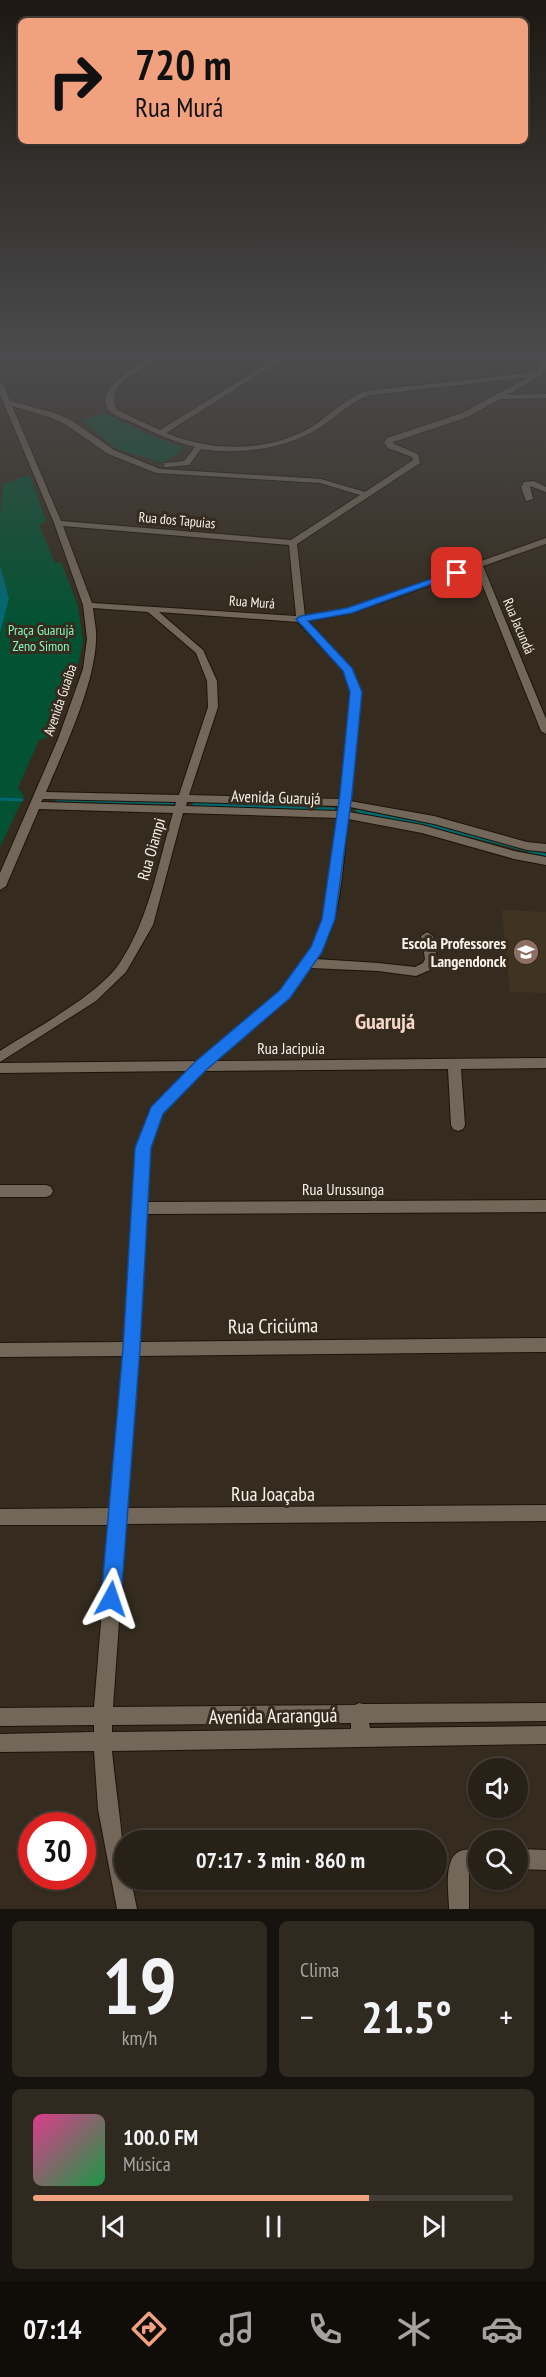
<!DOCTYPE html>
<html lang="pt">
<head>
<meta charset="utf-8">
<style>
  body { margin:0; font-family:"PT Sans Narrow",sans-serif; background:#302920; color:#f1f3f6; height:100vh; display:flex; flex-direction:column; font-size:22px; white-space:nowrap }
  * { box-sizing:border-box; margin:0 }
  p { font-size:20px; color:#a5a3a1 }
  .icon { flex:none; width:33px; height:33px; fill:none; stroke:currentColor; stroke-width:2; stroke-linecap:round; stroke-linejoin:round }
  .map { position:relative; height:1909px; overflow:hidden }
  .panel { display:flex; flex-direction:column; gap:12px; padding:12px; background:#16120d; flex:1 }
  .panel>* { flex:none }
  .hud { position:absolute; left:18px; top:18px; width:510px; height:126px; border-radius:9px; box-shadow:0 2px 4px #0004,0 0 0 2px #443e36; background:#f2a17e; color:#111; overflow:hidden }
  .buttons { position:absolute; left:468px; top:1758px; display:grid; gap:12px }
  .buttons a { display:grid; place-items:center; width:60px; height:60px; border-radius:50%; background:#282117; box-shadow:0 2px 4px #0004,0 0 0 2px #443e36; font-size:30px }
  .speed { position:absolute; left:18px; top:1812px; display:flex; gap:12px; font-size:30px; font-weight:700; text-align:center }
  .speed>* { display:grid; place-content:center; width:78px; height:78px; border-radius:50%; background:#282117; box-shadow:0 2px 4px #0004,0 0 0 2px #443e36; line-height:1 }
  .speed .limit { border:9px solid #d22; background:#fff; color:#111 }
  .pin { position:absolute; display:grid; place-items:center; width:51px; height:51px; color:#fff; margin:-26px; border-radius:12px; box-shadow:0 3px 9px #0006 }
  .me { position:absolute; width:66px; margin:-33px; rotate:5deg; stroke-linejoin:round; filter:drop-shadow(0 0 4px #0008) }
  .turn { display:flex; align-items:center; gap:21px; height:126px; padding:0 18px; font-size:27px }
  .turn .icon { width:78px; height:78px; stroke-width:2.5 }
  .turn b { display:block; font-size:42px; line-height:51px }
  .big { font-size:45px; font-weight:700; line-height:1.1 }
  .panel .tile { flex:1; display:flex; flex-direction:column; justify-content:center; gap:9px; min-width:0; padding:0 21px; border-radius:9px; background:#302920 }
  .panel .dial { align-items:center; gap:0 }
  .dial b { font-size:78px; line-height:1 }
  .song { display:flex; align-items:center; gap:18px }
  .cover { width:72px; height:72px; border-radius:9px; background:linear-gradient(135deg,hsl(330 70% 55%),hsl(140 70% 35%)) }
  .played { height:6px; border-radius:3px; background:linear-gradient(90deg,#f2a17e 70%,#443e36 70%) }
  .keys { display:flex; justify-content:space-around; direction:ltr }
  .heat { display:flex; justify-content:space-between; align-items:center; font-size:33px; direction:ltr }
  .panel .tiles { flex:1; display:grid; gap:12px; grid-template-columns:1fr 1fr }
  .tile:last-child { grid-column:span 2 }
  .trip { position:absolute; left:114px; top:1830px; width:333px; height:60px; border-radius:30px; background:#282117; box-shadow:0 2px 4px #0004,0 0 0 2px #443e36; font-weight:700; line-height:60px; text-align:center }
  .tabs { display:flex; height:96px; justify-content:space-around; align-items:center; background:#100d09; color:#a5a3a1 }
  .tabs .icon { width:42px; height:42px }
  .tabs .on { color:#f2a17e }
  .tabs b { font-size:27px; color:#f1f3f6 }
  .map>svg:first-child { display:block }
  .built { fill:#403321 }
  .green { fill:#035233 }
  .water { fill:#006972 }
  .lines { fill:none; stroke-linecap:round; stroke-linejoin:round }
  .stream { stroke:#006972; stroke-width:3 }
  .minor-casing { stroke:#1c1408; stroke-width:2 }
  .minor { fill:#726759; fill-rule:evenodd }
  .route { fill:#1a73e8; stroke:#114b97; stroke-width:1.5 }
  .labels { text-anchor:middle; dominant-baseline:central; stroke-width:6; stroke-linejoin:round; paint-order:stroke }
  .far-street-label { font-size:14px; fill:#f8f2ea; stroke:#352c1f }
  .far-park-label { font-size:14px; fill:#87f7be; stroke:#352c1f }
  .street-label { font-size:16px; fill:#f8f2ea; stroke:#352c1f }
  .poi-label { font-size:16px; font-weight:bold; fill:#f8f2ea; stroke:#352c1f; text-anchor:end }
  .near-street-label { font-size:20px; fill:#f8f2ea; stroke:#352c1f }
  .district-label { font-size:22px; font-weight:bold; fill:#f6d7c9; stroke:#352c1f }
</style>
</head>
<body>
<div class="map">
<svg width="546" height="1909" viewBox="0 0 546 1909">
  <rect width="100%" height="100%" fill="#352c1f"/>
  <path class="built" d="M502,910L546,912V993L510,992Z"/>
  <path class="green" d="M104,413L145,433L184,448L164,463L117,449L82,421Z
    M30,475L46,521L39,525L55,563L61,562L78,606L83,641L78,666L69,668L56,700L62,705L49,737L39,740L18,788L24,796L0,847V633L9,599L0,565V514L3,484Z"/>
  <path class="water" d="M0,565L9,599L0,633Z"/>
  <g class="lines">
    <path class="stream" d="M0,799L22,800
      M57,800L173,803
      M194,804L334,809
      M357,811L429,825L546,855"/>
    <g class="minor-casing">
      <path id="minor" d="M152,357H160C145,369 103,382 117,410L160,430L278,357H286L166,433C212,452 269,453 313,426C331,414 345,399 366,391L537,372L543,357H546V368L543,374L507,395L546,394V398L500,399L468,417L393,442L394,444L418,454L420,463L297,544L305,616L347,609L546,538V544L483,566L546,719V734L541,731L476,569L352,613L308,621L351,668L361,692L350,801L434,816L527,842L546,844V852L527,850L434,824L350,807L349,812L422,825L514,851L546,857V865L514,859L422,833L348,819C342,866 343,920 316,959L378,963L415,967L423,963L425,959L421,936L427,932L433,936L437,959L432,969L416,976L378,971L310,968L289,997L216,1061L546,1058V1068L461,1069L465,1125L463,1129L458,1131L453,1129L451,1125L448,1069L204,1071L162,1114L150,1148L147,1202L546,1200V1212L146,1214L139,1342L546,1338V1352L138,1356L127,1508L546,1505V1521L126,1524L113,1707L355,1705L359,1703L363,1704L546,1703V1721L369,1723L370,1728L546,1726V1744L112,1751C116,1794 124,1836 124,1880H131L137,1909H117L98,1809L94,1751L0,1752V1734L94,1732V1725L0,1726V1708L94,1707L109,1525H0V1509L111,1508L123,1356L0,1357V1343L124,1342L136,1148L151,1107L187,1071L0,1073V1063L198,1061L281,991L312,947L323,919L337,818L183,813L153,925L126,972L96,1001L0,1062V1051C34,1029 97,996 119,964C149,920 158,864 173,813L39,809L6,886L0,890V873L58,739L83,669L87,639L83,605L54,523L0,394V383L4,385L10,401L55,413L71,420L114,450L160,469L321,479L365,492L413,460L412,457L388,448L384,443L387,438L462,413L529,377L370,395C350,402 337,417 319,428C287,449 239,455 201,449L189,465L167,467H164V463L184,461L195,447C175,442 156,434 138,425C130,421 119,418 112,413C87,393 139,364 152,357ZM12,406L49,417L65,424L108,454L156,473L320,483L360,495L291,540L61,521ZM63,526L289,545L296,616L92,603ZM93,608L148,612L196,653L207,681L208,707L179,795L46,792C64,749 94,687 96,641C97,630 94,619 93,608ZM159,612L298,622L344,671L351,692L340,799L189,795L218,707L217,681L203,650ZM43,799L176,802L175,806L41,802ZM187,802L339,806L338,811L186,806ZM351,1723V1729L112,1732V1725Z
        M534,481L546,487V492L530,486L533,499L526,501L521,487L524,482Z
        M0,1185H46L51,1187L53,1191L51,1195L46,1197H0Z
        M478,1848V1868L469,1869V1909H449C449,1894 443,1861 458,1852C464,1849 472,1849 478,1848Z
        M518,1849L546,1850V1870L518,1869Z"/>
    </g>
    <use href="#minor" class="minor"/>
  </g>
  <linearGradient id="sky" x2="0" y2="1"><stop stop-color="#1d1811"/><stop offset="0.57" stop-color="#4b4b4d"/><stop offset="1" stop-color="#4b4b4d" stop-opacity="0"/></linearGradient>
  <rect width="546" height="624" fill="url(#sky)"/>
  <path class="route" d="M454,571L462,573L352,613L308,621L352,668L362,692L352,794L335,919L322,952L290,998L206,1070L163,1114L151,1148L140,1348L121,1599L118,1606L111,1608L104,1606L101,1599L123,1348L135,1148L151,1107L196,1061L280,990L311,947L322,919L340,794L350,692L343,671L296,619L301,616L347,608Z"/>
  <defs>
    <g id="school-disc" transform="scale(1.35)"><circle r="9.5" fill="#8d6e63" stroke="#352c1f"/><path d="M0-5L7-2L0 1L-7-2ZM-4 1L0 2.5L4 1V4Q0 6-4 4Z" fill="#fff"/></g>
  </defs>
  <g fill-rule="evenodd">
    <use href="#school-disc" x="526" y="952"/>
  </g>
  <g class="labels">
    <g class="far-street-label">
      <text transform="translate(177 520) rotate(5)">Rua dos Tapuias</text>
      <text transform="translate(252 602) rotate(4)">Rua Murá</text>
      <text transform="translate(519 626) rotate(67)">Rua Jacundá</text>
      <text transform="translate(60 700) rotate(-71)">Avenida Guaíba</text>
    </g>
    <g class="far-park-label">
      <text x="41" y="630">Praça Guarujá<tspan x="41" dy="16">Zeno Simon</tspan></text>
    </g>
    <g class="street-label">
      <text transform="translate(276 797) rotate(2)">Avenida Guarujá</text>
      <text transform="translate(151 849) rotate(-74)">Rua Oiampi</text>
      <text x="291" y="1048">Rua Jacipuia</text>
      <text x="343" y="1189">Rua Urussunga</text>
    </g>
    <g class="poi-label">
      <text x="506" y="943">Escola Professores<tspan x="506" dy="18">Langendonck</tspan></text>
    </g>
    <g class="near-street-label">
      <text transform="translate(273 1326) rotate(-1)">Rua Criciúma</text>
      <text x="273" y="1494">Rua Joaçaba</text>
      <text transform="translate(273 1716) rotate(-1)">Avenida Araranguá</text>
    </g>
    <g class="district-label">
      <text x="385" y="1021">Guarujá</text>
    </g>
  </g>
</svg>
<div class="buttons">
<a><svg class="icon" aria-label="sound" viewBox="0 0 24 24"><path d="M4 9h4l5-4v14l-5-4H4zM17 9q2 3 0 6"/></svg></a>
<a><svg class="icon" aria-label="search" viewBox="0 0 24 24"><circle cx="10" cy="10" r="6"/><path d="M15 15l6 6"/></svg></a>
</div>
<div class="speed"><div class="limit">30</div></div>
<div class="pin" style="left:457px;top:573px;background:#d93025"><svg class="icon" aria-label="arrive" viewBox="0 0 24 24"><path d="M6 21V4h12l-3 4 3 4H6"/></svg></div>
<svg class="me" style="left:111px;top:1599px" viewBox="-20 -20 40 40"><path d="M0-17L14 15 0 8-14 15z" fill="#1a73e8" stroke="#fff" stroke-width="4"/></svg>
<div class="trip">07:17 · 3 min · 860 m</div>
<div class="hud">
<div class="turn"><svg class="icon" aria-label="right" viewBox="0 0 24 24"><path d="M7 20v-9h11M14 6l5 5-5 5"/></svg><div><b>720 m</b>Rua Murá</div></div>
</div>
</div>
<section class="panel">
<div class="tiles">
<div class="tile dial"><b>19</b><p>km/h</p></div>
<div class="tile"><p>Clima</p>
<div class="heat"><a>−</a><b class="big">21.5°</b><a>+</a></div>
</div>
<div class="tile">
<div class="song"><i class="cover"></i><div><b>100.0 FM</b><p>Música</p></div></div>
<div class="played"></div>
<div class="keys"><svg class="icon" aria-label="previous" viewBox="0 0 24 24"><path d="M18 5L8 12l10 7zM5 5v14"/></svg><svg class="icon" aria-label="pause" viewBox="0 0 24 24"><path d="M8 5v14M16 5v14"/></svg><svg class="icon" aria-label="next" viewBox="0 0 24 24"><path d="M6 5l10 7-10 7zM19 5v14"/></svg></div>
</div>
</div>
</section>
<nav class="tabs">
<b>07:14</b>
<svg class="icon on" aria-label="directions" viewBox="0 0 24 24"><path d="M12 3l9 9-9 9-9-9zM9 14v-3h6M13 9l2 2-2 2"/></svg>
<svg class="icon" aria-label="music" viewBox="0 0 24 24"><path d="M9 18V5l10-2v13"/><circle cx="6" cy="18" r="3"/><circle cx="16" cy="16" r="3"/></svg>
<svg class="icon" aria-label="phone" viewBox="0 0 24 24"><path d="M5 4h4l2 5-3 2q2 4 5 5l2-3 5 2v4C11 20 4 13 5 4z"/></svg>
<svg class="icon" aria-label="climate" viewBox="0 0 24 24"><path d="M12 3v18M4 7l16 10M4 17L20 7"/></svg>
<svg class="icon" aria-label="car" viewBox="0 0 24 24"><path d="M5 17H2v-5l4-1 3-4h7l3 4 3 1v5h-3M9 17h6M6 11h13"/><circle cx="7" cy="17" r="2"/><circle cx="17" cy="17" r="2"/></svg>
</nav>
</body>
</html>
